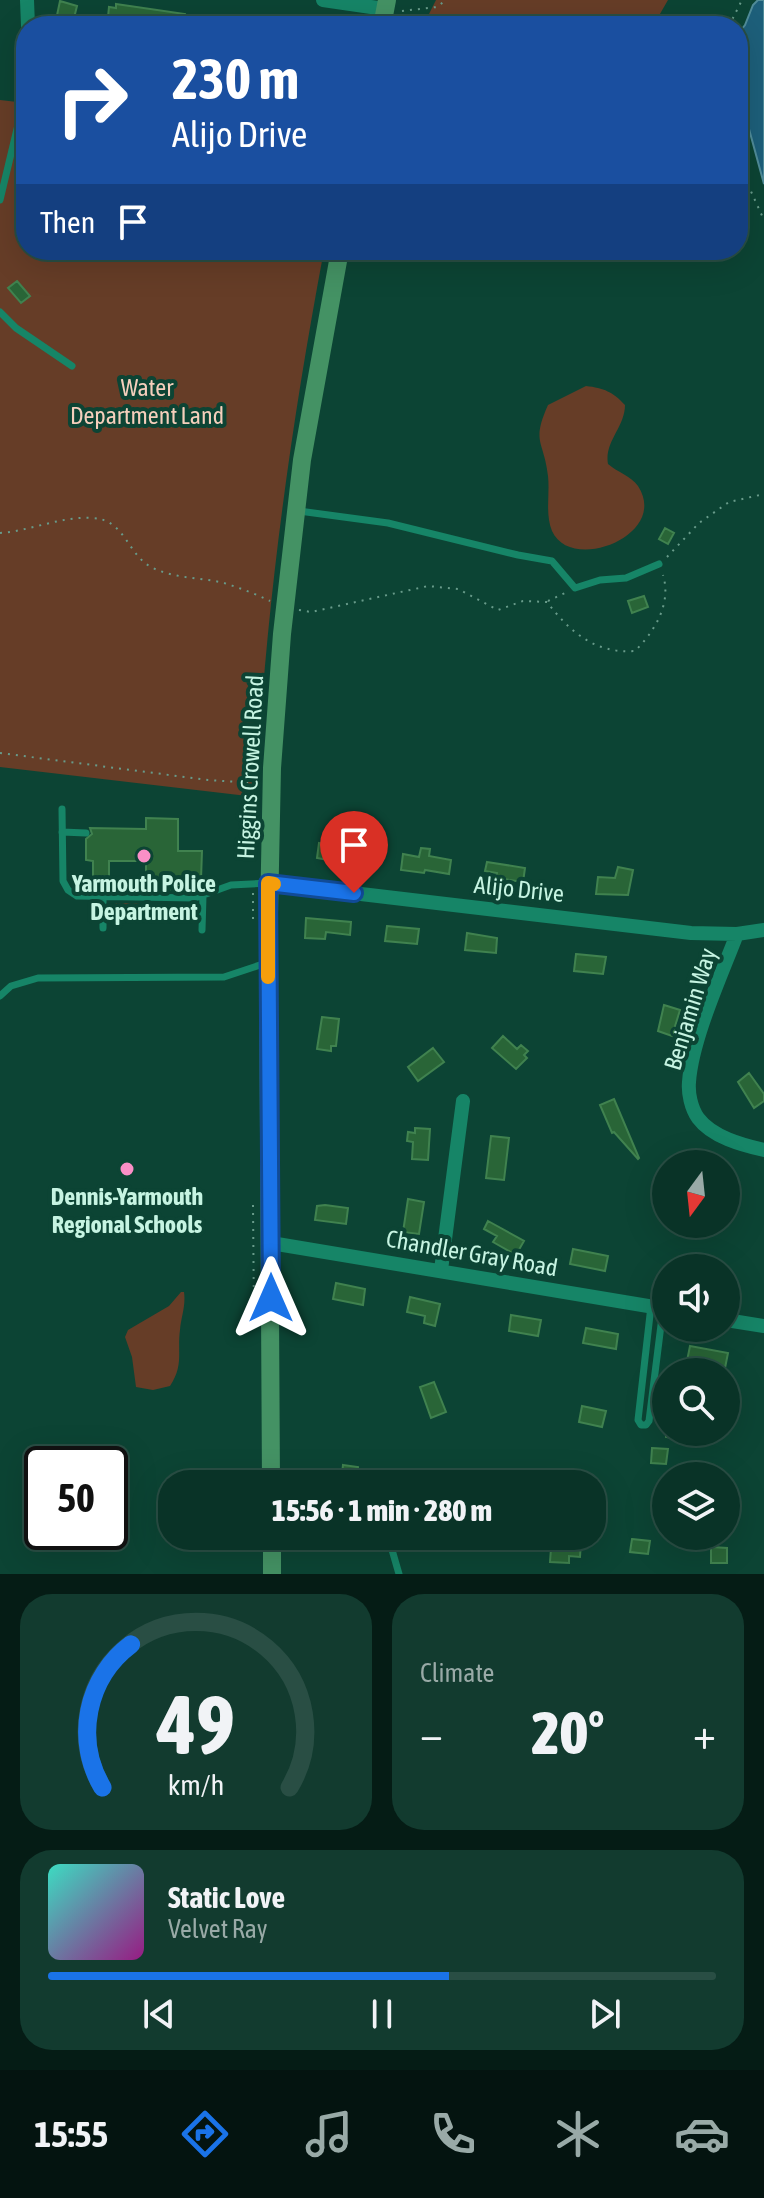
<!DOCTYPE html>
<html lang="en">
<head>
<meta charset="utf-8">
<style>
  body { margin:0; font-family:"Asap Condensed",sans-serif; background:#123b2f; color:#f1f3f6; height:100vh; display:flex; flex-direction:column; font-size:30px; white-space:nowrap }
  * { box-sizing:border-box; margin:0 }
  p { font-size:26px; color:#99aaa7 }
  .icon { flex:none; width:44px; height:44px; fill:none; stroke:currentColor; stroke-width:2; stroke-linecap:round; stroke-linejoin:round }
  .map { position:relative; height:1574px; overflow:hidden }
  .sheet { display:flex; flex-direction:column; gap:20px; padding:20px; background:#051c15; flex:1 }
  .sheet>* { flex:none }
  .top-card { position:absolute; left:16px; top:16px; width:732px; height:244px; border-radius:32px; box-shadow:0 8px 32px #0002,0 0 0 2px #294e44; background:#1a4fa0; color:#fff; overflow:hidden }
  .needle { width:52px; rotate:195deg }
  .fabs { position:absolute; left:652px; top:1150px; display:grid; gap:16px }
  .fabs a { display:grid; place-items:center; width:88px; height:88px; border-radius:50%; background:#093327; box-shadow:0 8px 32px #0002,0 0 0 2px #294e44; font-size:40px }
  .speed { position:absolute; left:24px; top:1446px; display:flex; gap:16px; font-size:40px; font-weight:700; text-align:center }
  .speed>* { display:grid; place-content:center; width:104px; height:104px; border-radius:50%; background:#093327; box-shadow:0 8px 32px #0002,0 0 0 2px #294e44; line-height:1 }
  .speed .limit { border:4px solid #111; border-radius:12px; background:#fff; color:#111 }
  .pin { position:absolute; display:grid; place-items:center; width:68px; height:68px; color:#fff; margin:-82px -34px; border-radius:50% 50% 50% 0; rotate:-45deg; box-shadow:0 0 8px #0007 }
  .pin .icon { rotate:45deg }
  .me { position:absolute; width:88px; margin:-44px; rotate:0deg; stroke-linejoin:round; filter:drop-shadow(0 0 6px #0008) }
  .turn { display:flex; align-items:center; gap:28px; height:168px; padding:0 24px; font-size:36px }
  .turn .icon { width:104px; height:104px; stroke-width:2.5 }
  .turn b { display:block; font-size:56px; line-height:68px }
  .then { display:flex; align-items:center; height:76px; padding:0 24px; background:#0003; gap:16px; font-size:30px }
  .big { font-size:60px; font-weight:800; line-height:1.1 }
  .sheet .tile { flex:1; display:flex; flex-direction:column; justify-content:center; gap:12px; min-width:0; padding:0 28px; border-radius:32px; background:#123b2f }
  .sheet .dial { align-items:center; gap:0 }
  .dial svg { height:208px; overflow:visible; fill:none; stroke:#294e44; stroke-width:7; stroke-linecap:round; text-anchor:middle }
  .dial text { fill:#f1f3f6; stroke:none }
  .song { display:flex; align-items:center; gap:24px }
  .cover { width:96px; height:96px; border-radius:12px; background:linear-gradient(135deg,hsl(170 70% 55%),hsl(310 70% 35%)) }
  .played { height:8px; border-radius:4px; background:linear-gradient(90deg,#1a73e8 60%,#294e44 60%) }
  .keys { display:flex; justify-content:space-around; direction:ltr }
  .heat { display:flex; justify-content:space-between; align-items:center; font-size:44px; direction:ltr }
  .sheet .tiles { flex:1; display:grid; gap:20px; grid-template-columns:1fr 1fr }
  .tile:last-child { grid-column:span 2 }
  .trip { position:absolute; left:158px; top:1470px; width:448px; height:80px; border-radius:32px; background:#093327; box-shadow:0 8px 32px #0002,0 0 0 2px #294e44; font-weight:800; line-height:80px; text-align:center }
  .menu { display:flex; height:128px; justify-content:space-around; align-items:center; background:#041410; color:#99aaa7 }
  .menu .icon { width:56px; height:56px }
  .menu .current { color:#1a73e8 }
  .menu b { font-size:36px; color:#f1f3f6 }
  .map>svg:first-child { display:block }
  .green { fill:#663d27 }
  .water { fill:#1d5f7a; stroke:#508c99; stroke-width:2 }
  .building { fill:#296537; stroke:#40824f; stroke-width:2 }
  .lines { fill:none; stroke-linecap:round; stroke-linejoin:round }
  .path { stroke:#689b8a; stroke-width:2; stroke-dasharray:2 6; stroke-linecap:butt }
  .service { stroke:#168567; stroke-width:7 }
  .minor { stroke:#168567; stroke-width:14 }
  .secondary { stroke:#449264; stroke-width:18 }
  .route-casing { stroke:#114b97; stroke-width:20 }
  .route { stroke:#1a73e8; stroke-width:14 }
  .slow { stroke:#f59e0b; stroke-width:14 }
  .poi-dot { fill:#fa8fc6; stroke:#0c4434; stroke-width:3 }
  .labels { text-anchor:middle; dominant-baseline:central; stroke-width:8; stroke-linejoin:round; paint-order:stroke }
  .park-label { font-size:24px; fill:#f5cfbc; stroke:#0c4434 }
  .street-label { font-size:24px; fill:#c6f4e2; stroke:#0c4434 }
  .poi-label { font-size:24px; font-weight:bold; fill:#c6f4e2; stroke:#0c4434 }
</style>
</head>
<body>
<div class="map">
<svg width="764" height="1574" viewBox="0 0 764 1574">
  <rect width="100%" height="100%" fill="#0c4434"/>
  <path class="green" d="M436,0H668L653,26H423Z
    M0,100L26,103V250H324C290,431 265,612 256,797L0,767Z
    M586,386C604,388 613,392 625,405C625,427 604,442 608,464C617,472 631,476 638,486C670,535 571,574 552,531C545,514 550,494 548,476C544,440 531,443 548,405Z
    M116,903L174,905V908L170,910L113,909Z
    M181,1292H184C186,1306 181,1317 180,1330C177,1352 184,1365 170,1386L153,1390L136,1387L132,1357L125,1337L128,1330L169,1306Z"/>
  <path class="water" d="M758,0H764V184L746,118L738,75V34L745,25L753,5Z"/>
  <path class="building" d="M60,1L77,6L72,26H61L62,21L56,20Z
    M116,4L185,14L184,26L129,21L128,26L117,25L118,19L108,17L109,7L116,8Z
    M17,281L30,296L21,303L8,288Z
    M665,528L674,533L668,544L659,539Z
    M644,596L648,607L632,613L628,601Z
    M146,818L178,819V851H202L201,879H179V890L146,889V861H109V879H93V861L86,860V839L92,834L90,828L146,829Z
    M319,843L356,849L354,865L317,858Z
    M421,848L430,849L429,856L451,860L449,874L425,870L424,873L401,870L403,854L419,857Z
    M487,862L525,868L523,882L496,878L497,873L485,871Z
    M618,867L633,870L628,895L596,894L598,877L615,878Z
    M306,918L351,922L350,935L326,932L325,939L305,938Z
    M387,926L419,929L417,944L385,941Z
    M467,933L497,938L496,953L465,950Z
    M576,954L606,957L603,974L574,971Z
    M664,1005L680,1010L672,1036L658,1031Z
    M322,1017L339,1019L336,1046H331V1051L317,1049Z
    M503,1036L517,1049L521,1045L528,1051L524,1055L527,1058L516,1069L492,1048Z
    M433,1048L444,1062L418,1081L408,1067Z
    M749,1073L764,1094V1101L754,1108L738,1082Z
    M614,1099L639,1158L638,1159L614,1132L612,1133L600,1105Z
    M415,1128L430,1129L428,1160L412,1159L413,1142L407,1141L408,1132L415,1133Z
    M491,1136L509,1138L504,1180L486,1178Z
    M408,1199L424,1202L419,1234L403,1232Z
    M325,1205L348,1208L346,1224L315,1220L317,1206Z
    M488,1221L524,1241L516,1255L493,1242L497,1236L484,1229Z
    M573,1249L608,1256L605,1271L570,1264Z
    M336,1283L365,1289L363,1305L333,1299Z
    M410,1297L440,1304L435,1326L424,1323L425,1316L407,1312Z
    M511,1315L541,1320L538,1336L509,1331Z
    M586,1328L618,1334L616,1349L583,1343Z
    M690,1346L728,1353L725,1368L687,1361Z
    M434,1382L446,1412L431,1418L420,1387Z
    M582,1406L606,1411L602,1427L579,1422Z
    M666,1432H702L700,1443L666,1437Z
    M652,1448L668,1449L666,1464L651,1463Z
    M343,1465L358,1467L356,1484H341Z
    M632,1539L650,1541L648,1554L630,1552Z
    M570,1540L581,1541L580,1557L569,1556V1563L550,1562L551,1548L564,1549V1544H569Z
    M711,1547L727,1548V1563H711Z"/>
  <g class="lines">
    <path class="path" d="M402,11L437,7L446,0
      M729,26L742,0
      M738,154L744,176L764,220
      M0,533C30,531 61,516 92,518C125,519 127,554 151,567C174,579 200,577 224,583C240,588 256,594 270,601
      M667,557L699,523L729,502L764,494
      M548,601L567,592
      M299,610L311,612L428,586L458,589L498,610L523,601L547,602C570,632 595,654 635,651C654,632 672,604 663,575
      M0,753L208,780L255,783
      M253,919V893
      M253,1205L254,1319"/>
    <path class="service" d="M0,200L22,108L26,76
      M0,312L16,328L72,366
      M299,511L388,523L518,555L552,561L575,588L600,580L626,578L659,564
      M62,809L63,881L68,890L77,896L195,898L231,885L268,883
      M62,832L86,833
      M103,928V898
      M202,930L203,896
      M0,996L11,986L38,978L224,977L266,963
      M651,1306L638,1420L641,1425H646L649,1421L663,1309
      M388,1536L399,1574"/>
    <path class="minor" d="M27,0L28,26
      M323,0L385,9
      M268,883L691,933L737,934L764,930
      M737,934C721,976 692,1039 689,1082C688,1093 691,1108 698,1118C712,1137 742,1145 764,1150
      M271,1243L666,1309
      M441,1270L463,1101
      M726,1320L764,1326"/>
    <path class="secondary" d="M382,26L387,0
      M271,1484L268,962L272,768L282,634L302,460L340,250
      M272,1536V1574"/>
  </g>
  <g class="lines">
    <g class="route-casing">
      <path id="route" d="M271,1298L268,883L354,893"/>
    </g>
    <use href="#route" class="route"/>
    <path class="slow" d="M268,977V883L274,884"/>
  </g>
  <g class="poi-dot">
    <circle cx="144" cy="856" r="8"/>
    <circle cx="127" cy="1169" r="8"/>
  </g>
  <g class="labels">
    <g class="park-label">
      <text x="147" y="387">Water<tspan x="147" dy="28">Department Land</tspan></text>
    </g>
    <g class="street-label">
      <text transform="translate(250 767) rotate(-87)">Higgins Crowell Road</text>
      <text transform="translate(519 889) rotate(6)">Alijo Drive</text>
      <text transform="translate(690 1009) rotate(-73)">Benjamin Way</text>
      <text transform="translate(472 1253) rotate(10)">Chandler Gray Road</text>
    </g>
    <g class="poi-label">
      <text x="144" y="883">Yarmouth Police<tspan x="144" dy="28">Department</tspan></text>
      <text x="127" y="1196">Dennis-Yarmouth<tspan x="127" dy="28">Regional Schools</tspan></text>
    </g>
  </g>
</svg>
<div class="fabs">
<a><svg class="needle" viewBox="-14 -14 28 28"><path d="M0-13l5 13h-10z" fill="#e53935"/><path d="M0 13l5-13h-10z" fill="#99aaa7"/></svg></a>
<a><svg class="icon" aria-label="sound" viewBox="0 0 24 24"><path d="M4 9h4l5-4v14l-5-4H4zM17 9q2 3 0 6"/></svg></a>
<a><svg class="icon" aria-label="search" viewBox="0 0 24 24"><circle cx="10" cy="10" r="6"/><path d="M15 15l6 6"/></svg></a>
<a><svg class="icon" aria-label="layers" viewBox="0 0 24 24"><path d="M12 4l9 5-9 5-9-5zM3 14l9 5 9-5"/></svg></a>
</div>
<div class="speed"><div class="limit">50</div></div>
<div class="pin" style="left:354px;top:893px;background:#d93025"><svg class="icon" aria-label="arrive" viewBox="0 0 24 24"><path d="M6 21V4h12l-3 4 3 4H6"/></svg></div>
<svg class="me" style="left:271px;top:1298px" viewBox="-20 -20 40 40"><path d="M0-17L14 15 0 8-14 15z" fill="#1a73e8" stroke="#fff" stroke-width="4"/></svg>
<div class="trip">15:56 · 1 min · 280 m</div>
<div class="top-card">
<div class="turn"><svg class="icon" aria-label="right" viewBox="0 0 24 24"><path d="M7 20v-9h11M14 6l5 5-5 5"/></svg><div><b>230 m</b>Alijo Drive</div></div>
<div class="then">Then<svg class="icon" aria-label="arrive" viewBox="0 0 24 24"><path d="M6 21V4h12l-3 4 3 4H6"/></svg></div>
</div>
</div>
<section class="sheet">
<div class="tiles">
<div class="tile dial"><svg viewBox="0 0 100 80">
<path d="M14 69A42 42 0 1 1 86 69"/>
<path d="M14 69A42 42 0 0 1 25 14" stroke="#1a73e8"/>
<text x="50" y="56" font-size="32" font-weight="700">49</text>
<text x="50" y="72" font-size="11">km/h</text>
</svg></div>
<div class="tile"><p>Climate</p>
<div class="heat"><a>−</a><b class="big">20°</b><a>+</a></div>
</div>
<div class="tile">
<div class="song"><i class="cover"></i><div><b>Static Love</b><p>Velvet Ray</p></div></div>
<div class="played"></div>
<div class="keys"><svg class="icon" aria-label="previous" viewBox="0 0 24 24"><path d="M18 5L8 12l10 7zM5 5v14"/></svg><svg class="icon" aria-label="pause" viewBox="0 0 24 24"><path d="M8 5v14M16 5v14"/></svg><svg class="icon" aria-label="next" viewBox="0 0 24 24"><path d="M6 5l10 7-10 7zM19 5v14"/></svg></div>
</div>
</div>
</section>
<nav class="menu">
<b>15:55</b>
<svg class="icon current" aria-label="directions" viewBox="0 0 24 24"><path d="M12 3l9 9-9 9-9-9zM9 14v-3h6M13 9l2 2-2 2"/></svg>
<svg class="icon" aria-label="music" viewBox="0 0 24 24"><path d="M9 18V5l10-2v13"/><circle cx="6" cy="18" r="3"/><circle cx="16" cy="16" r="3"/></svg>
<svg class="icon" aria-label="phone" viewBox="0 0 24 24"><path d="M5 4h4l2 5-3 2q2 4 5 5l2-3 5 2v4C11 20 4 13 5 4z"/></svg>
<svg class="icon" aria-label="climate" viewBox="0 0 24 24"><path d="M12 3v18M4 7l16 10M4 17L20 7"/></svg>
<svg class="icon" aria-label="car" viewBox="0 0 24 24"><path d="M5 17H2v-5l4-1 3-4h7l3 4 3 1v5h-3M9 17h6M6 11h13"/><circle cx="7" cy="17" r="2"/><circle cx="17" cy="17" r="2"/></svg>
</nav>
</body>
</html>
